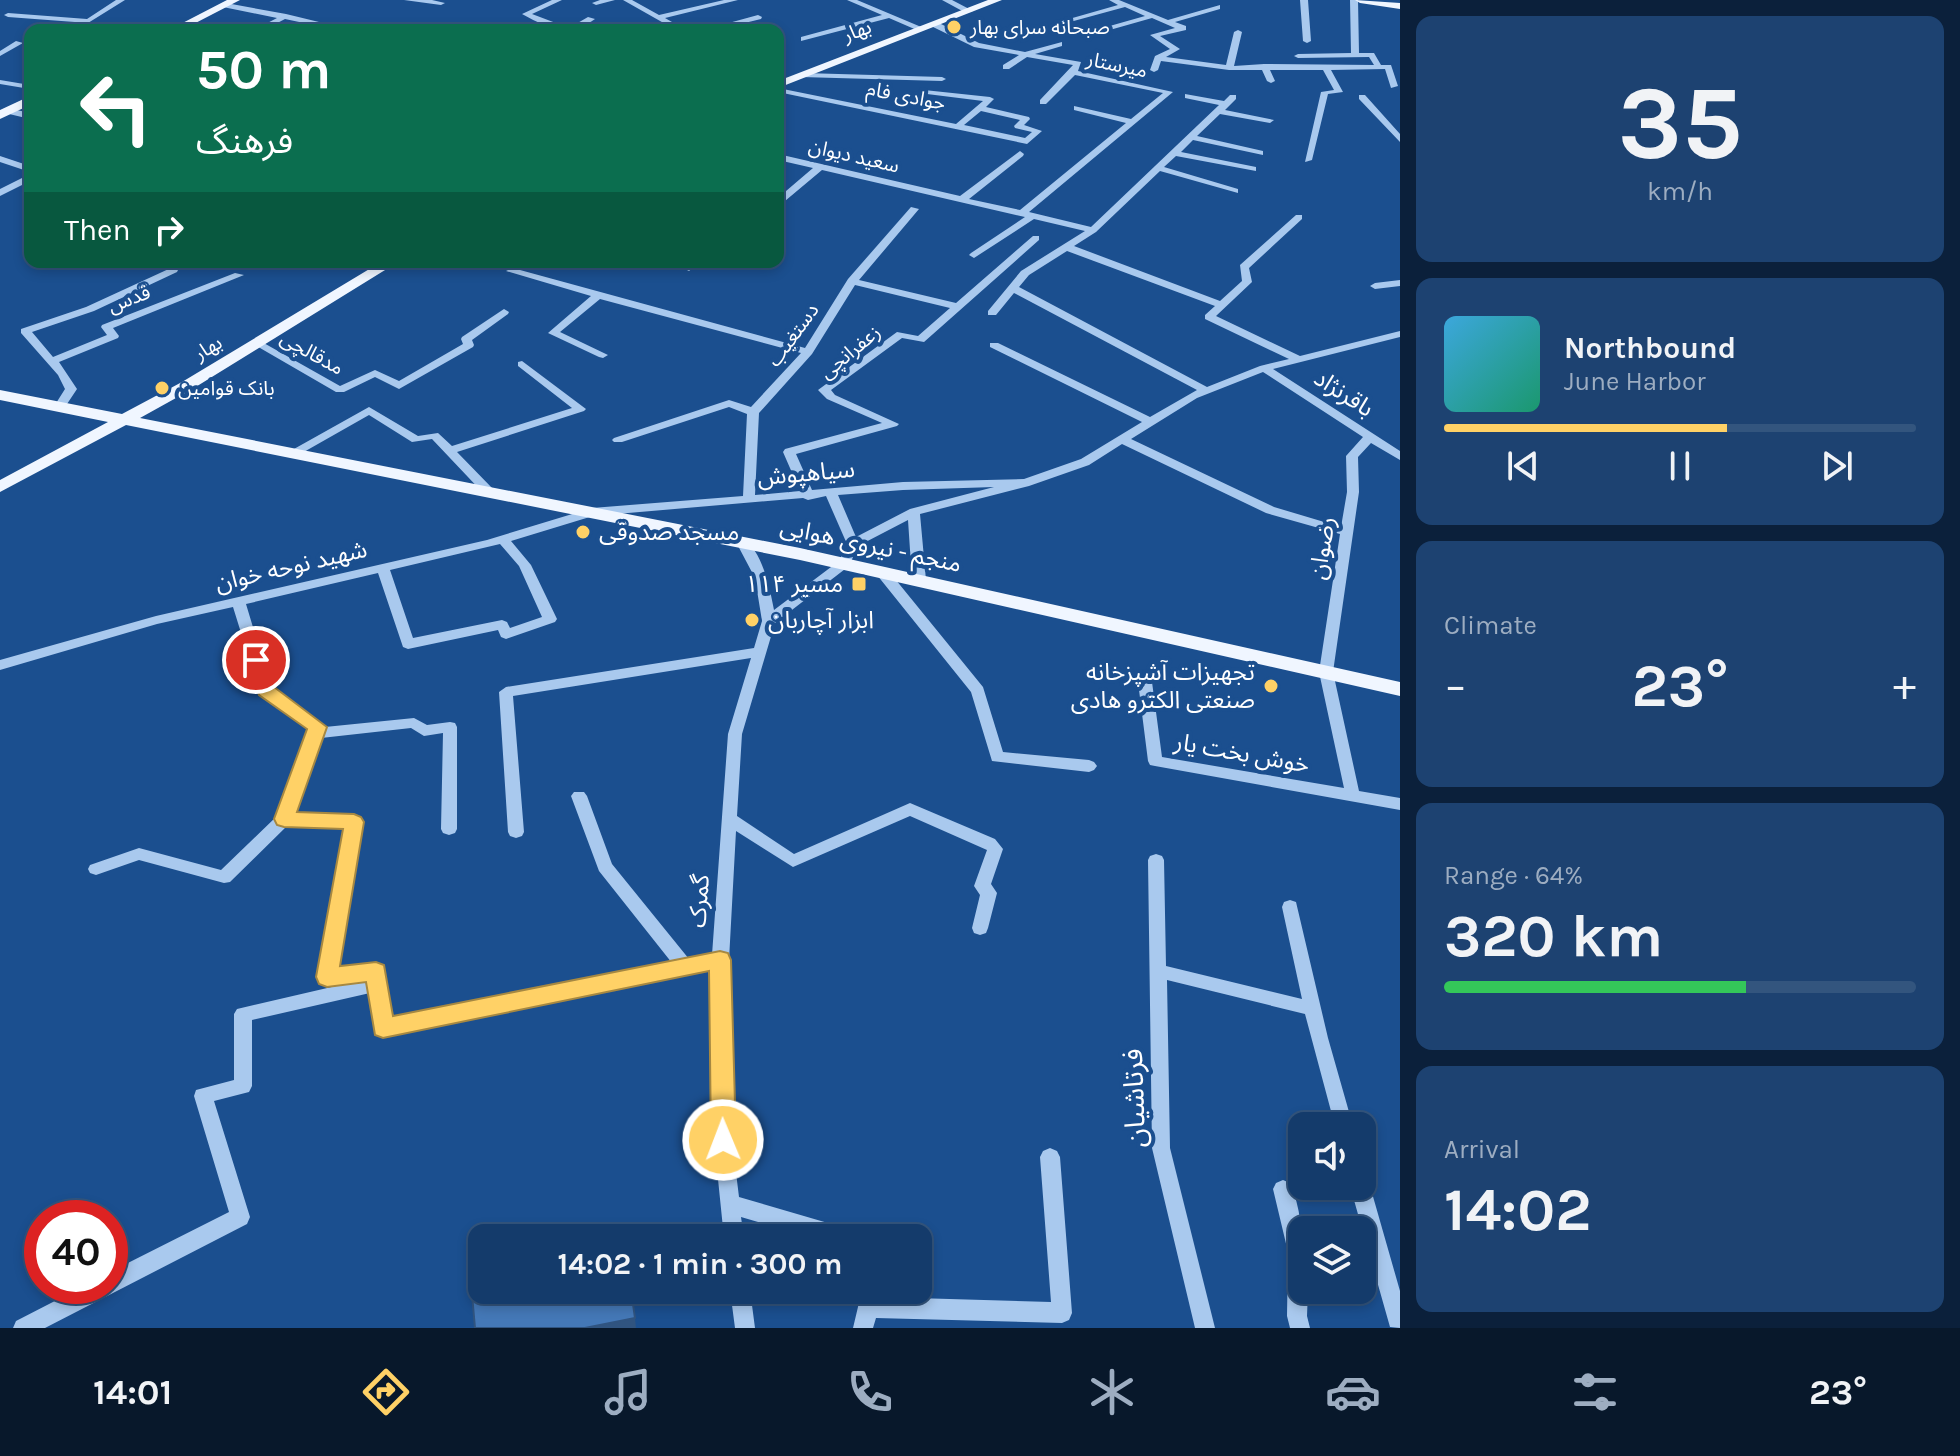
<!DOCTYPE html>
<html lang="en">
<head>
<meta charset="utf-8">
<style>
  body { margin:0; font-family:Karla,"Noto Sans Arabic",sans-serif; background:#1d4271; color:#f1f3f6; height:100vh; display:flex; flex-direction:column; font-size:30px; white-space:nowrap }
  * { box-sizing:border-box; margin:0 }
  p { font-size:26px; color:#9dadc1 }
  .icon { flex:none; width:44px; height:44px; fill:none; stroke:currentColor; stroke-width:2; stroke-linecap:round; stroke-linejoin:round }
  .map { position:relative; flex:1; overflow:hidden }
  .drawer { display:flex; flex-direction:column; gap:16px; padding:16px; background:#0b203b; width:560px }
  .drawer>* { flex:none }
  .hud { position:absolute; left:24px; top:24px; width:760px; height:244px; border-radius:16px; box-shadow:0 4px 12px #0003,0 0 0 2px #33557e; background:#0b6e4f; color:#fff; overflow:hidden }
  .controls { position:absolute; left:1288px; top:1112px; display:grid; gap:16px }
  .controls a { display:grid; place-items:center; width:88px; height:88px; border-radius:16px; background:#143b6b; box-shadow:0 4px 12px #0003,0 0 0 2px #33557e; font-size:40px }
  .speed { position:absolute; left:24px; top:1200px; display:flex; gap:16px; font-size:40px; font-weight:700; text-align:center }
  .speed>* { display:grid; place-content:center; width:104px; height:104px; border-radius:50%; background:#143b6b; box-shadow:0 4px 12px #0003,0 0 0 2px #33557e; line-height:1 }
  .speed .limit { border:12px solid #d22; background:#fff; color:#111 }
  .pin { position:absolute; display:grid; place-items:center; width:68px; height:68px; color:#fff; margin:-34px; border:4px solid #fff; border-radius:50%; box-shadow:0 2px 8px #0007 }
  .me { position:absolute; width:88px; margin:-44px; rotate:359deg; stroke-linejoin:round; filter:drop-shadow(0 0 6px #0008) }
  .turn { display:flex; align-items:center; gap:28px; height:168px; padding:0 40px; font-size:36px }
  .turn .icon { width:104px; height:104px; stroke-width:2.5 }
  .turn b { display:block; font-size:56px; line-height:68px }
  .then { display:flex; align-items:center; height:76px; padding:0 40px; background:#0003; gap:16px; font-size:30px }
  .big { font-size:60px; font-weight:700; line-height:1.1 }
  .drawer .tile { flex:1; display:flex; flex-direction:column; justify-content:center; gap:12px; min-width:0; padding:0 28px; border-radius:16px; background:#1d4271 }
  .drawer .dial { align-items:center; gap:0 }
  .dial b { font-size:104px; line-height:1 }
  .song { display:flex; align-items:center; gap:24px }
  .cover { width:96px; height:96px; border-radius:12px; background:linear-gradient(135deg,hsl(200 70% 55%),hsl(160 70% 35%)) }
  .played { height:8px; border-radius:4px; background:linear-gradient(90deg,#ffd166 60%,#33557e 60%) }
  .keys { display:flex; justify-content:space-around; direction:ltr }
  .heat { display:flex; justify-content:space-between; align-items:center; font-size:44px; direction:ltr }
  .charge { height:12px; border-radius:6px; background:linear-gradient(90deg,#34c759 64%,#33557e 0) }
  .trip { position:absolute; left:468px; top:1224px; width:464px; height:80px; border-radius:16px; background:#143b6b; box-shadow:0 4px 12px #0003,0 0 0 2px #33557e; font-weight:700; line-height:80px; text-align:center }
  .dock { display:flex; height:128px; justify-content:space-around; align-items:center; background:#08182b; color:#9dadc1 }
  .dock .icon { width:56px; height:56px }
  .dock .current { color:#ffd166 }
  .dock b { font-size:36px; color:#f1f3f6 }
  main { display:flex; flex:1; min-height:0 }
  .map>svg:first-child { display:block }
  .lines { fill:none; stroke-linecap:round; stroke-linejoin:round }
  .minor { fill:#a9c9ee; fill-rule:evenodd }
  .major { fill:#f0f6ff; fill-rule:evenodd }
  .shaded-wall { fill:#305480 }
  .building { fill:#4478b7; stroke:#305480; stroke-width:2 }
  .route { fill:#ffd166; stroke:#a68842; stroke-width:2 }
  .poi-dot { fill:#ffd166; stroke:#1b4f8f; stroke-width:3 }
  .labels { text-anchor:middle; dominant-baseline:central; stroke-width:8; stroke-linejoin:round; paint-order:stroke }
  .far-poi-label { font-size:20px; fill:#fff; stroke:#1b4f8f; text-anchor:start }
  .far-street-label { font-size:20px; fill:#fff; stroke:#1b4f8f }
  .street-label { font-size:24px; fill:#fff; stroke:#1b4f8f }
  .poi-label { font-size:24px; fill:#fff; stroke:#1b4f8f; text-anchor:start }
  .near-street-label { font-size:28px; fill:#fff; stroke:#1b4f8f }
</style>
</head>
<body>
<main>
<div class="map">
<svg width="1400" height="1328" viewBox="0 0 1400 1328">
  <rect width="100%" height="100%" fill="#1b4f8f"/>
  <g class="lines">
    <path class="minor" d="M116,0H125L88,23L8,17L4,15L8,13L87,19Z
      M404,0H432L445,3L441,5Z
      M552,0H562L532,14L569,28L588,17L595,19C570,37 547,28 522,14Z
      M600,0H615L596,5L592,3Z
      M623,0H632L659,15L724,0H738L665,18L686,30H676Z
      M847,0H857L926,29L919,31L889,18L801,41V37L882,15Z
      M942,0H952L973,11L966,13Z
      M1109,0H1119L1168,20L1220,5V9L1175,22L1186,26V30L1160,36L1180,49L1166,57L1226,65L1234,32L1238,30L1242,32L1234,66L1264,64L1374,65L1369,57L1298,58L1294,56L1298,54L1351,53L1350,0H1358L1359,53H1374L1381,65H1391L1398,86L1391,88L1385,69L1331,70L1343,92L1328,94L1312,160L1305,162L1321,92L1334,90L1323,70H1270L1275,81L1271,83L1267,81L1262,70H1229L1161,61L1158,70L1154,72L1150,70L1155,56L1170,49L1150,35L1175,28L1152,18L1085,37V33L1145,16L1125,7L1059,25L1055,23L1118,5Z
      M1300,0H1308L1311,41L1307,43L1303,41Z
      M226,3L286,14L352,30H337L285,19L264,30H254L277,18L223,7V3Z
      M758,15L762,17L761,19L716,30H703Z
      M931,22H937L979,43L1025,52L1062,42V46L1035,54L1081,62L1078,71L1173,92L1029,212L1091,227L1219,105L1185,98V94L1224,101L1230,95H1236V99L1225,110L1274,120L1270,123L1220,114L1197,136L1263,151V155L1193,140L1181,152L1256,167V171L1176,156L1164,167L1238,189V193L1160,171L1096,232L1074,246L1220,301L1242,281L1240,265L1296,215H1302V219L1249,268L1252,282L1216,316L1300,356L1400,331V337L1273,369L1400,451V460L1371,443L1358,457L1359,492L1333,672L1359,791L1400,798V810L1155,766L1150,765L1148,761L1138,682L1145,677L1152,682L1162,757L1344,788L1319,672L1340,534L1266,513L1122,444L1089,465L1029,486L920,514L926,580L924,583H914L912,580L908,520L858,546L849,566L775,623L742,734L737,816L794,854L910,803L995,839L1003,849L991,884L997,893L988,928L986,933L980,935L974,933L972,928L980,895L974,886L987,850L910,816L793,867L736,831L729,960L732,1140L739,1197L845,1228L852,1231L855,1238H813L741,1217L744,1238H724L714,1140L712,969L383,1036L377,1033L370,993L252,1020V1086L249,1092L214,1101L250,1217L247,1224L45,1328H13L16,1321L84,1286H110V1272L229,1212L194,1096L196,1090L234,1080V1014L237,1009L366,979L327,984L321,982L318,977L345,828L288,825L230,882L224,883L139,860L96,875L90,873L88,869L90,865L139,848L221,870L277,816L310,729L260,694L233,607L157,624L0,670V660L156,616L487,540L592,508L743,496L747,414L729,407L622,442H614L612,440L614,438L729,400L751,407L801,353L600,299L560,332L608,355L603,358L599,357L548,333L591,296L506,271L523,262H536L520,270L805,348L848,279L911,207L919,209L859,280L956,303L1033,236H1039V240L924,342L902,338L831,390L835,395L899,424L897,426L796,454L812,490L903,482L1024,479L1081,459L1142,422L990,347V343H998L1150,417L1197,390L1014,293L996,315H988V311L1021,271L1085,231L1034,219L974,258L969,255L971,253L1025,217L822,170L785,201H779V197L813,168L778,160V154L960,196L1020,151L1024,154L1023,156L969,199L1020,210L1126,123L1074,110V106L1131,119L1163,93L1075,75L1046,104H1040V100L1073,65L1027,57L1009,69H1003V65L1019,55L974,47L931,26ZM1067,251L1215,306L1205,315V319L1289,359L1260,366L1207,387L1019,287L1029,275ZM855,285L950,308L918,336L897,332L818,390L827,399L882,423L785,449L783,452L800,491L755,495L759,413L812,354ZM1263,372L1363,437L1346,456L1347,492L1341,527L1274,507L1131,439L1197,398ZM994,487L910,509L856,537L838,495L903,490ZM826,496L847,544L839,561L774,610C770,589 762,549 742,538L736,542L755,578L762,621L754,648L506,687L499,692L508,832L510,836L516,838L522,836L524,832L513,696L751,658L728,734L712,955L689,959L612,864L587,796L584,792H574L571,796L599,871L672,963L391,1019L382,966L376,964L337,969L362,822L360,818L354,816L294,814L321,738L411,728L424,736L443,733L441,829L443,833L449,835L455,833L457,829V727L455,723L450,722L427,725L414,718L325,727L271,687L246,604L378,573L403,647L408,649L498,630L501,637L506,639L555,622L557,619L531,565L511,541L593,516L803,498L808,500ZM500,544L519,566L542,617L510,628L507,622L502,620L413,638L390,570Z
      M16,41L23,43L0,56V51Z
      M804,73L942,77L946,79L942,81L801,77L800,75Z
      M0,80L30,85V89L0,84Z
      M778,88L956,124L983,101L927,94H924V90L990,97L994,99L986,107L1029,117L1030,119L1024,125L1042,131L1027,144L778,92ZM981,111L1020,120L1014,126L1015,128L1032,132L1025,138L964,125Z
      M1359,95H1365L1400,134V142L1359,99Z
      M8,108L30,113V119L5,113V109Z
      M0,156L30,166V172L0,162Z
      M30,174V181L0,196V189Z
      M671,262H700L689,271Z
      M173,267L178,270L177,272L94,311L32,332L53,357L107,335L101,327L102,325L235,273L244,275L113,328L119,336L118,338L59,362L77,389L63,410H55L53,408L65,389L58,375L21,333V329L86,307Z
      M1400,280V286L1375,289L1370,286L1375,283Z
      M504,309L509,312L508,314L472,340L474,345L473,347L399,389L375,377L344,392H336L253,344L254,342H262L340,386L375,370L399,381L463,344L461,339L462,337Z
      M522,361L586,409L584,411L457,452L493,489L495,492L493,495H485L432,439L412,442L369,415L295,457L291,458L285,454L369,407L418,436L438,433L452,446L572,408L518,366V362Z
      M882,568L887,569L983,687L1003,752L1089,760L1094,762L1097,766L1094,770L1089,772L992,761L971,692L877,575L875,572Z
      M1156,854L1162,856L1164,860L1166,966L1302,999L1282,907L1284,902L1290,900L1296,902L1328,1038L1353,1126H1335L1305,1014L1167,980L1170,1148L1215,1328H1195L1152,1148L1148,860L1150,856Z
      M1050,1148L1057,1151L1060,1157L1072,1313L1069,1320L1062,1323L876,1318L873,1328H853L862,1290H882L881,1297L1051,1302L1040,1157L1043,1151Z
      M1362,1178L1367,1180L1370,1186L1400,1291V1328L1390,1327L1350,1186H1362Z
      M1283,1180L1290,1183C1305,1217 1302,1253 1302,1290H1308L1307,1316L1310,1328H1290L1287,1316L1288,1252L1273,1189L1276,1183Z
      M730,1290H750L755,1328H735Z"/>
    <path class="major" d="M227,0H240L182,30H169Z
      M988,0H1002L778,88V81Z
      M1355,0L1400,3V9L1360,3Z
      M30,96V105L0,119V110Z
      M381,262H398L194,388L140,418L800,548L1400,682V696L800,560L126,425L0,492V480L108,422L0,400V390L122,414L182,382Z"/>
  </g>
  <path class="shaded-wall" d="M635,1318L636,1328H585Z"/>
  <path class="building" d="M621,1231L622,1238H588Z
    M482,1259V1290H631L635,1318L585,1328H475L469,1261Z"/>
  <path class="route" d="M256,654L265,660L274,687L327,727L297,812L354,814L361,817L364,822L340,966L376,962L384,965L393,1016L720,951L728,953L731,960L736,1140L732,1148L723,1151L715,1148L711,1140L709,971L383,1038L375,1035L366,982L327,987L319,984L316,977L343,829L284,827L277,825L274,819L307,729L259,695L247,660Z"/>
  <g class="poi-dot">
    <circle cx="954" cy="27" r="8"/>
    <circle cx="162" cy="388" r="8"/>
    <circle cx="583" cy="532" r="8"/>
    <rect x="851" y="576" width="16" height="16" rx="4"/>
    <circle cx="752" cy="620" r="8"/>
    <circle cx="1271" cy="686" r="8"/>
  </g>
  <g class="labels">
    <g class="far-poi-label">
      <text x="970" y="27">صبحانه سرای بهار</text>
      <text x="178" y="388">بانک قوامین</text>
    </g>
    <g class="far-street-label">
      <text transform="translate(857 31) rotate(-21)">بهار</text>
      <text transform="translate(1117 65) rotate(12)">میرستار</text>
      <text transform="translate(906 96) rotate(11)">جوادی فام</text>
      <text transform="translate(854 156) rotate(13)">سعید دیوان</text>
      <text transform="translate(129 299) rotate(-21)">قدس</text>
      <text transform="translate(793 335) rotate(-54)">دستغیب</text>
      <text transform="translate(208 348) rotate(-31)">بهار</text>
      <text transform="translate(850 352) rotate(-39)">زعفرانچی</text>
      <text transform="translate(312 353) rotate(29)">مدقالچی</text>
    </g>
    <g class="street-label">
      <text transform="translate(1344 393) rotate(33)">باقرنژاد</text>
      <text transform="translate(806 473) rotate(-5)">سیاهپوش</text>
      <text transform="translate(871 545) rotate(12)">منجم - نیروی هوایی</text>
      <text transform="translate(1322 548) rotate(-81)">رضوان</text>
      <text transform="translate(291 566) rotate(-13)">شهید نوحه خوان</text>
      <text transform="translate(1242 753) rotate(10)">خوش بخت یار</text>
      <text transform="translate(699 901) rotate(-86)">گمرک</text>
    </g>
    <g class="poi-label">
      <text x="599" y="532">مسجد صدوقی</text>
      <text x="843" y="584" text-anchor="end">مسیر ۱۱۴</text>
      <text x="768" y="620">ابزار آچاربان</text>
      <text x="1255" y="672" text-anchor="end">تجهیزات آشپزخانه<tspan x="1255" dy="28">صنعتی الکترو هادی</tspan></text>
    </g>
    <g class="near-street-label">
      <text transform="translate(1134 1098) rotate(-92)">فرتاشیان</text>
    </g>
  </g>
</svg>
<div class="controls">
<a><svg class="icon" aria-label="sound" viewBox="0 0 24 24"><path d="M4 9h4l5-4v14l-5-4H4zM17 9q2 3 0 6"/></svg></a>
<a><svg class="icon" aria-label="layers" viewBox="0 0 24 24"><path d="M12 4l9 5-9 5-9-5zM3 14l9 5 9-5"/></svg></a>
</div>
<div class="speed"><div class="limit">40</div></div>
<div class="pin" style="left:256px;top:660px;background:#d93025"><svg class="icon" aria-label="arrive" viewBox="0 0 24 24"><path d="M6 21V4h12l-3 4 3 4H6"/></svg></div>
<svg class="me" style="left:723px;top:1140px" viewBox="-20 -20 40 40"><circle r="17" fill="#ffd166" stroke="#fff" stroke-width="3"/><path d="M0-11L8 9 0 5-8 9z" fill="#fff"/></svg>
<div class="trip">14:02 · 1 min · 300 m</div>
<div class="hud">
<div class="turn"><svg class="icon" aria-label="left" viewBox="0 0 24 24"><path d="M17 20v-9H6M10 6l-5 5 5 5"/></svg><div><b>50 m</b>فرهنگ</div></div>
<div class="then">Then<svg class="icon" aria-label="right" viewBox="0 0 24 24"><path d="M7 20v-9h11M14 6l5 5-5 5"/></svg></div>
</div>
</div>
<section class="drawer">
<div class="tile dial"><b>35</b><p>km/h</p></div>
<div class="tile">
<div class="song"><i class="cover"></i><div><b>Northbound</b><p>June Harbor</p></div></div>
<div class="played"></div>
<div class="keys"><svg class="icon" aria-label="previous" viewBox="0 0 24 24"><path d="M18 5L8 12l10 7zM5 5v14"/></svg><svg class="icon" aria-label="pause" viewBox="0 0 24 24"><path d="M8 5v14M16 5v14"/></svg><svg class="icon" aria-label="next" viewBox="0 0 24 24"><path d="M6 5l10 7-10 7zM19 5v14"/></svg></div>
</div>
<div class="tile"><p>Climate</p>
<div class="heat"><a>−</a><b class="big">23°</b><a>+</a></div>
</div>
<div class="tile"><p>Range · 64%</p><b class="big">320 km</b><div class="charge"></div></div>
<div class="tile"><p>Arrival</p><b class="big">14:02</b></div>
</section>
</main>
<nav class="dock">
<b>14:01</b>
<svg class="icon current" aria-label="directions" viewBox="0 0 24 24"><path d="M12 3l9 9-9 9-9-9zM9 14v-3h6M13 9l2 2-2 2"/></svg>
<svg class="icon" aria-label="music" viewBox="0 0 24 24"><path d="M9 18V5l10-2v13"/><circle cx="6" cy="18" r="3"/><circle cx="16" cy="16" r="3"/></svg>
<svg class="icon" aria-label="phone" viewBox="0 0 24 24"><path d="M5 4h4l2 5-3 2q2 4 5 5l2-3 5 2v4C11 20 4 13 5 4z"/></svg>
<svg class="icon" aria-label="climate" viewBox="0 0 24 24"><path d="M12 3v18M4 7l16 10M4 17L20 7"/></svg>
<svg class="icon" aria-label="car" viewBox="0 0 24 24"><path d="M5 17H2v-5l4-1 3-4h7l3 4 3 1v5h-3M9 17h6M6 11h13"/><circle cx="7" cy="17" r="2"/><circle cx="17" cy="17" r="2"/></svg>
<svg class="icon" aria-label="filters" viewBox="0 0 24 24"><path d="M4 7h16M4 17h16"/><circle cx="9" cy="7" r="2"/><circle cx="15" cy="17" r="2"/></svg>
<b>23°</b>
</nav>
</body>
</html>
